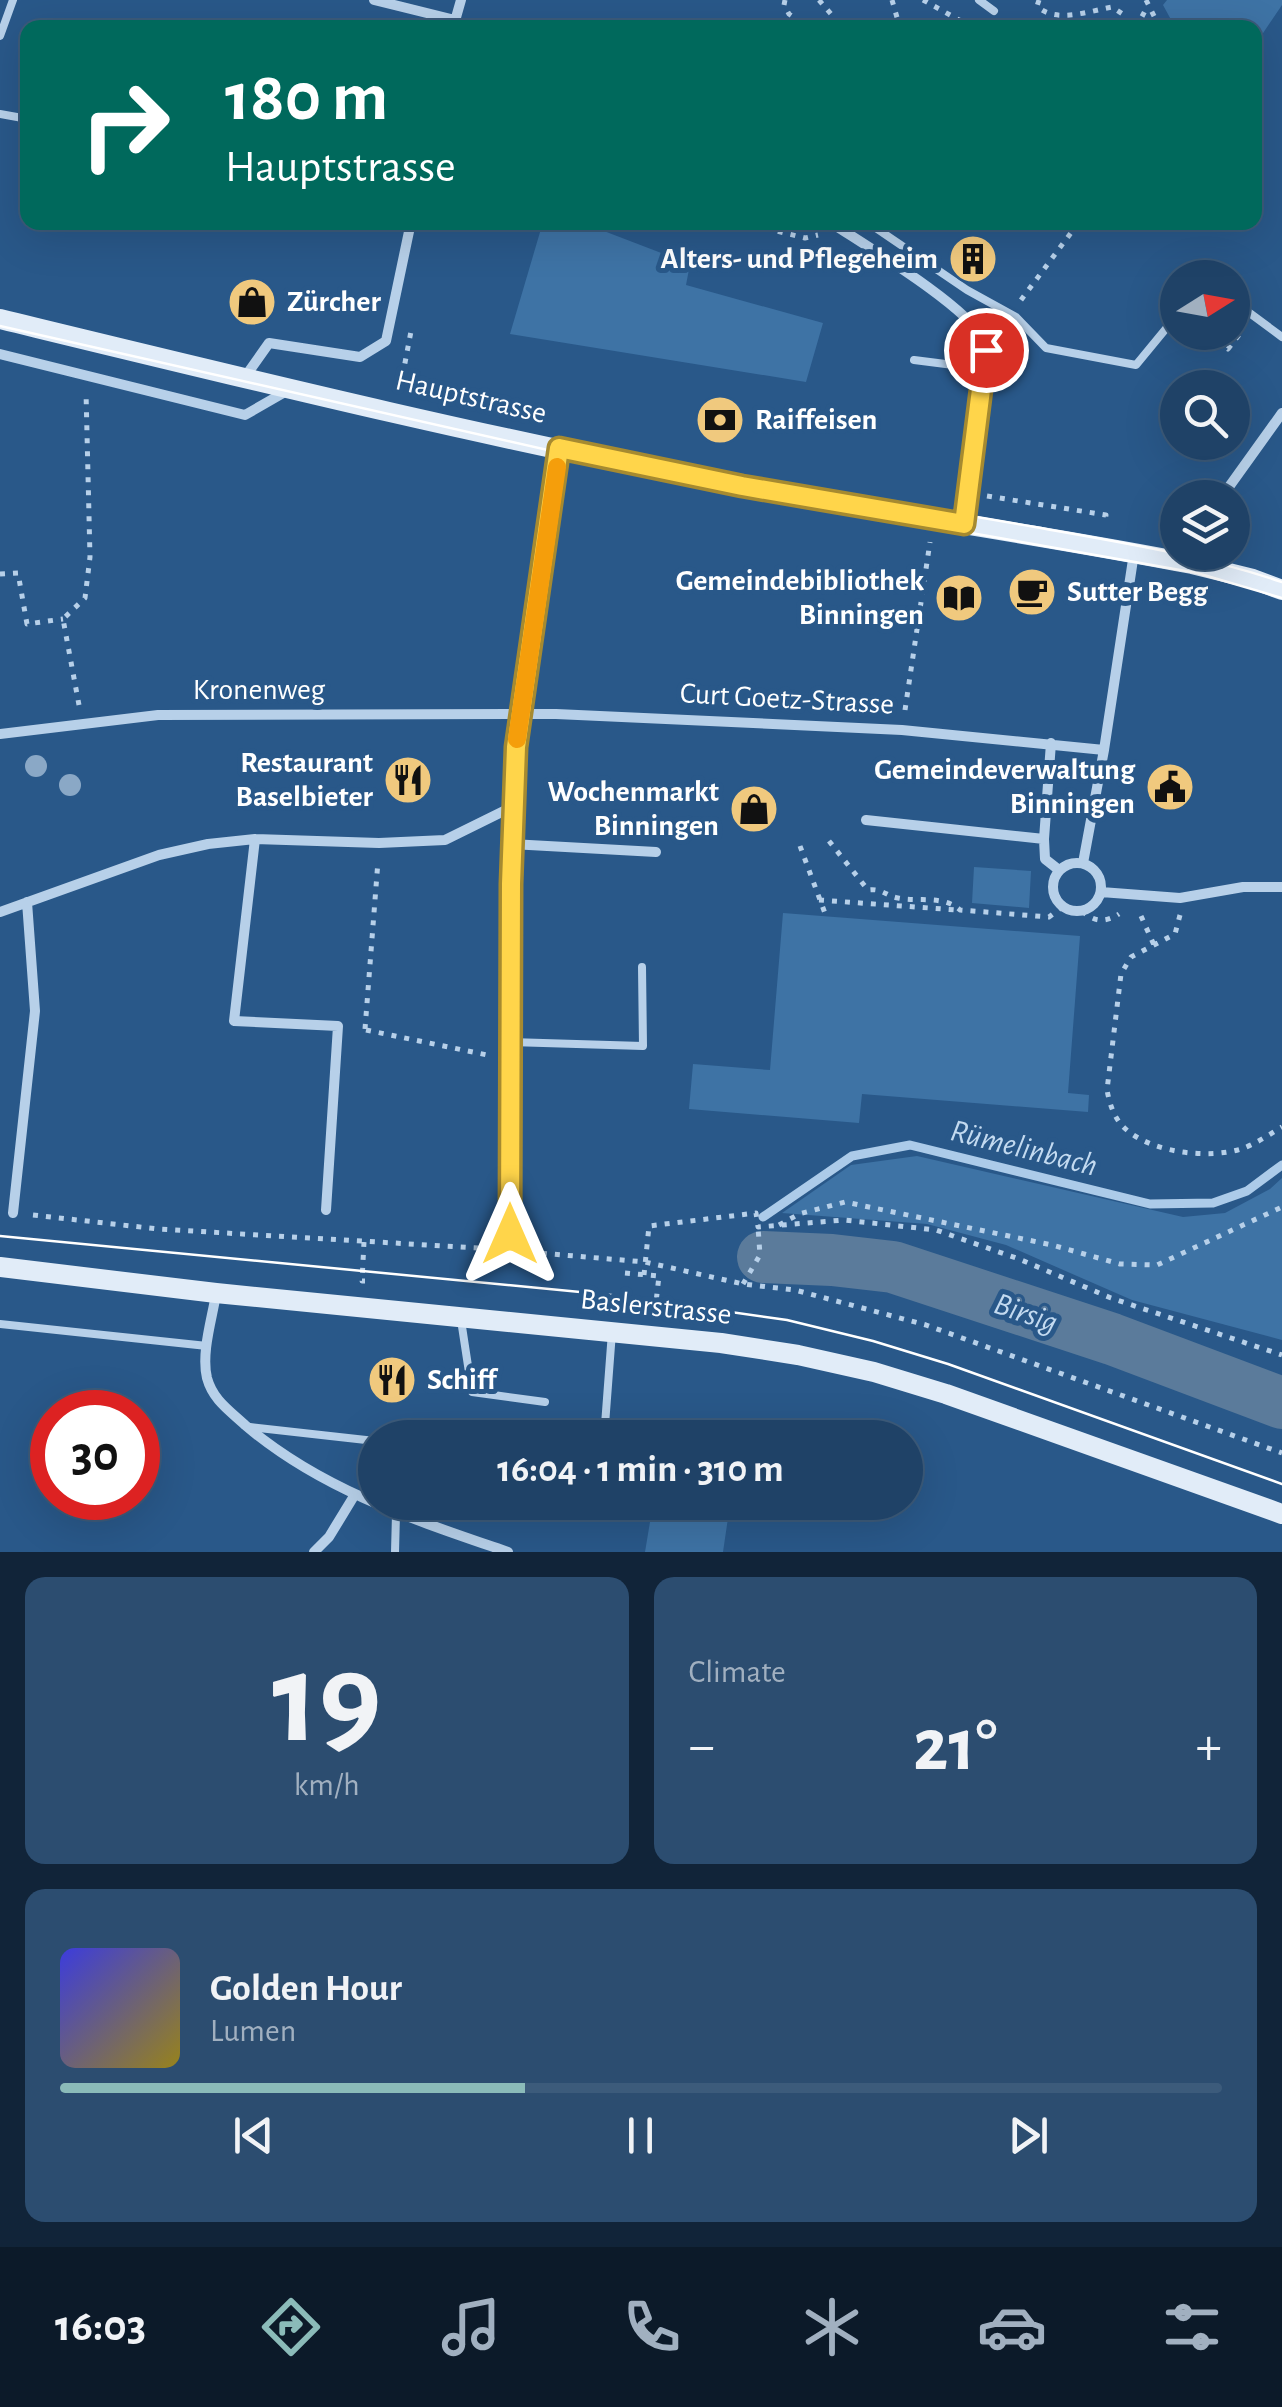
<!DOCTYPE html>
<html lang="en">
<head>
<meta charset="utf-8">
<style>
  body { margin:0; font-family:"Alegreya Sans",sans-serif; background:#2c4d70; color:#f1f3f6; height:100vh; display:flex; flex-direction:column; font-size:38px; white-space:nowrap }
  * { box-sizing:border-box; margin:0 }
  p { font-size:32px; color:#a1b0c0 }
  .icon { flex:none; width:55px; height:55px; fill:none; stroke:currentColor; stroke-width:2; stroke-linecap:round; stroke-linejoin:round }
  .map { position:relative; height:1552px; overflow:hidden }
  .panel { display:flex; flex-direction:column; gap:25px; padding:25px; background:#112439; flex:1 }
  .panel>* { flex:none }
  .banner { position:absolute; left:20px; top:20px; width:1242px; height:210px; border-radius:20px; box-shadow:0 10px 40px #0002,0 0 0 2px #3c5b7b; background:#00695c; color:#fff; overflow:hidden }
  .needle { width:65px; rotate:79deg }
  .controls { position:absolute; left:1160px; top:260px; display:grid; gap:20px }
  .controls a { display:grid; place-items:center; width:90px; height:90px; border-radius:50%; background:#1f4267; box-shadow:0 10px 40px #0002,0 0 0 2px #3c5b7b; font-size:50px }
  .speed { position:absolute; left:30px; top:1390px; display:flex; gap:20px; font-size:50px; font-weight:700; text-align:center }
  .speed>* { display:grid; place-content:center; width:130px; height:130px; border-radius:50%; background:#1f4267; box-shadow:0 10px 40px #0002,0 0 0 2px #3c5b7b; line-height:1 }
  .speed .limit { border:15px solid #d22; background:#fff; color:#111 }
  .pin { position:absolute; display:grid; place-items:center; width:85px; height:85px; color:#fff; margin:-42px; border:5px solid #fff; border-radius:50%; box-shadow:0 2px 10px #0007 }
  .me { position:absolute; width:110px; margin:-55px; rotate:0deg; stroke-linejoin:round; filter:drop-shadow(0 0 8px #0008) }
  .turn { display:flex; align-items:center; gap:35px; height:210px; padding:0 40px; font-size:45px }
  .turn .icon { width:130px; height:130px; stroke-width:2.5 }
  .turn b { display:block; font-size:70px; line-height:85px }
  .big { font-size:75px; font-weight:700; line-height:1.1 }
  .panel .card { flex:1; display:flex; flex-direction:column; justify-content:center; gap:15px; min-width:0; padding:0 35px; border-radius:20px; background:#2c4d70 }
  .panel .dial { align-items:center; gap:0 }
  .dial b { font-size:130px; line-height:1 }
  .song { display:flex; align-items:center; gap:30px }
  .cover { width:120px; height:120px; border-radius:15px; background:linear-gradient(135deg,hsl(240 70% 55%),hsl(50 70% 35%)) }
  .played { height:10px; border-radius:5px; background:linear-gradient(90deg,#8bbbb9 40%,#3c5b7b 40%) }
  .keys { display:flex; justify-content:space-around; direction:ltr }
  .heat { display:flex; justify-content:space-between; align-items:center; font-size:55px; direction:ltr }
  .panel .tiles { flex:1; display:grid; gap:25px; grid-template-columns:1fr 1fr }
  .card:last-child { grid-column:span 2 }
  .trip { position:absolute; left:358px; top:1420px; width:565px; height:100px; border-radius:50px; background:#1f4267; box-shadow:0 10px 40px #0002,0 0 0 2px #3c5b7b; font-weight:700; line-height:100px; text-align:center }
  .tabs { display:flex; height:160px; justify-content:space-around; align-items:center; background:#0c1a29; color:#a1b0c0 }
  .tabs .icon { width:70px; height:70px }
  .tabs .current { color:#8bbbb9 }
  .tabs b { font-size:45px; color:#f1f3f6 }
  .map>svg:first-child { display:block }
  .green { fill:#3e73a5 }
  .lines { fill:none; stroke-linecap:round; stroke-linejoin:round }
  .stream { stroke:#accbe9; stroke-width:9 }
  .river { stroke:#5b7b9b; stroke-width:52 }
  .path { stroke:#b7d0e9; stroke-width:5; stroke-dasharray:5 8; stroke-linecap:butt }
  .lane { stroke:#b7d0e9; stroke-width:8 }
  .street { stroke:#b7d0e9; stroke-width:10 }
  .secondary { stroke:#e1ecf8; stroke-width:20 }
  .tram { stroke:#fff; stroke-width:2.5 }
  .tree { fill:#8aa8c6 }
  .route-casing { stroke:#a68a30; stroke-width:25 }
  .route { stroke:#ffd54a; stroke-width:18 }
  .slow { stroke:#f59e0b; stroke-width:18 }
  .labels { text-anchor:middle; dominant-baseline:central; stroke-width:10; stroke-linejoin:round; paint-order:stroke }
  .poi-label { font-size:30px; font-weight:bold; fill:#fff; stroke:#295889; text-anchor:end }
  .street-label { font-size:30px; fill:#fff; stroke:#295889 }
  .water-label { font-size:32px; font-style:italic; fill:#c3daf0; stroke:#295889 }
</style>
</head>
<body>
<div class="map">
<svg width="1282" height="1552" viewBox="0 0 1282 1552">
  <rect width="100%" height="100%" fill="#295889"/>
  <path class="green" d="M1167,0H1282V5L1255,45V28L1175,27L1163,5Z
    M543,222L583,223L690,264L686,285L823,323L806,382L510,334Z
    M974,867L1031,871L1029,908L972,903Z
    M783,913L1080,936L1068,1093L1089,1095L1088,1112L862,1094L859,1123L689,1109L693,1064L770,1070Z
    M917,1156L1183,1217L1225,1213L1270,1189L1282,1178V1340L1132,1300L1006,1245L927,1224L782,1213L851,1165Z
    M653,1504L728,1518L723,1552H645Z"/>
  <g class="lines">
    <path class="stream" d="M763,1217L852,1156L910,1145L1150,1204L1213,1203L1247,1191L1282,1165"/>
    <path class="river" d="M763,1257L832,1260L893,1267L1112,1339L1282,1403"/>
    <path class="path" d="M785,0L784,5L789,14L809,28
      M819,0L843,28
      M892,0L900,28
      M923,0L970,26
      M1039,0L1037,6C1055,24 1089,11 1112,7L1127,17L1125,28
      M1146,0L1160,28
      M1136,28L1148,5
      M740,222L805,238L818,235
      M1021,300L1079,222
      M1208,332L1228,349L1242,331
      M400,389L412,326
      M987,496L1106,515L1105,523
      M0,574L18,573L27,624L63,619
      M79,705L63,619L85,598L90,557L86,392
      M905,710L930,542
      M829,841L868,890C882,888 886,896 898,898C918,902 944,895 960,910L1049,917L1062,907
      M800,846L826,916
      M819,900L957,910
      M1082,911C1094,922 1105,923 1119,914
      M1180,915L1175,934L1131,957L1121,974L1107,1090C1110,1106 1115,1121 1128,1131C1155,1153 1208,1159 1241,1149C1254,1145 1270,1134 1282,1127
      M1141,916L1154,945
      M365,1029L378,861
      M366,1030L492,1056
      M33,1215L158,1229L495,1249
      M779,1225L799,1214L845,1202L1052,1245L1120,1264L1157,1265L1282,1207
      M364,1242L362,1281H365
      M516,1251L645,1262L743,1284L795,1290L926,1325L1282,1453
      M625,1273L659,1276L655,1311L652,1310
      M644,1275L649,1226L756,1213L758,1227L844,1220L936,1230L1019,1259L1111,1298L1282,1355
      M743,1284L760,1255L758,1227"/>
    <path class="lane" d="M979,0L994,11
      M0,36L13,0
      M0,114L28,119
      M867,222L967,290L1016,317L1046,348L1136,365L1178,314
      M1201,274L1205,278
      M1232,300L1282,337
      M986,350L1007,339
      M914,360L985,369
      M510,1042L643,1046L642,967
      M461,1320L472,1392L545,1402
      M0,1324L207,1346
      M250,1427L375,1441
      M604,1438L612,1332
      M395,1552L396,1514"/>
    <path class="street" d="M374,0L455,20L467,28
      M453,28L461,0
      M830,222C863,244 967,306 982,338C987,348 986,358 985,369L964,524
      M0,354L245,415L285,392
      M245,377L269,343L360,357L386,341L411,222
      M1221,498L1282,413
      M0,734L158,715L556,714L902,730L1104,750
      M866,820L1044,839L1045,859L1059,870
      M255,839L234,1021L338,1026L326,1210
      M1044,839L1051,743
      M511,844L656,852
      M1053 887a24 24 0 1 1 48 0a24 24 0 1 1-48 0Z
      M1083,863L1104,750L1134,553
      M1101,892L1180,898L1243,887H1282
      M0,912L159,855L208,844L255,839L379,843L445,840L512,807
      M13,1213L35,1011L27,902
      M509,1234L512,807L515,747L559,448
      M216,1294C212,1319 201,1353 207,1378C213,1400 229,1410 245,1425C321,1490 415,1520 508,1552
      M314,1552L329,1537L354,1496"/>
    <path class="secondary" d="M0,319C247,379 495,440 745,487C893,514 1043,535 1192,564L1253,579L1282,590
      M0,1267L216,1293L721,1343L798,1355L874,1372L946,1394L1282,1514"/>
    <path class="tram" d="M0,326L711,487L1197,573L1282,598
      M777,485C863,497 949,512 1035,527C1118,542 1202,555 1282,582
      M0,1236L611,1295L787,1320L873,1341L948,1364L1282,1484"/>
  </g>
  <g class="tree">
    <circle cx="36" cy="766" r="11"/>
    <circle cx="70" cy="785" r="11"/>
  </g>
  <g class="lines">
    <g class="route-casing">
      <path id="route" d="M510,1234L511,884L516,747L559,448L742,486L964,524L986,350"/>
    </g>
    <use href="#route" class="route"/>
    <path class="slow" d="M517,739L557,467"/>
  </g>
  <defs>
    <g id="building-disc" transform="scale(2.5)"><circle r="9.5" fill="#f0c97e" stroke="#295889"/><path d="M-4-6H4V6H1V3H-1V6H-4ZM-2.5-4.3h1.7v1.8h-1.7ZM.8-4.3h1.7v1.8H.8ZM-2.5-1h1.7V.8h-1.7ZM.8-1h1.7V.8H.8Z" fill="#111"/></g>
    <g id="shop-disc" transform="scale(2.5)"><circle r="9.5" fill="#f0c97e" stroke="#295889"/><path d="M-5-2.5h2.3a2.7 3.5 0 0 1 5.4 0H5L5.5 6h-11ZM-1.5-2.5h3a1.5 2.3 0 0 0-3 0Z" fill="#111"/></g>
    <g id="bank-disc" transform="scale(2.5)"><circle r="9.5" fill="#f0c97e" stroke="#295889"/><path d="M-6-4H6V4H-6ZM0-2.3a2.3 2.3 0 1 0 0 4.6a2.3 2.3 0 1 0 0-4.6Z" fill="#111"/></g>
    <g id="cafe-disc" transform="scale(2.5)"><circle r="9.5" fill="#f0c97e" stroke="#295889"/><path d="M-5.5-4.5H6V0H3Q3 3.5 0 3.5H-2.5Q-5.5 3.5-5.5 0ZM3-3.2v2h1.7v-2ZM-6 4.5H4V6H-6Z" fill="#111"/></g>
    <g id="library-disc" transform="scale(2.5)"><circle r="9.5" fill="#f0c97e" stroke="#295889"/><path d="M-6-4Q-3-5.5-.7-3.5V5Q-3 3-6 4ZM6-4Q3-5.5 .7-3.5V5Q3 3 6 4Z" fill="#111"/></g>
    <g id="restaurant-disc" transform="scale(2.5)"><circle r="9.5" fill="#f0c97e" stroke="#295889"/><path d="M-5-6h1v4h1v-4h1v4h1v-4h1v5L-1.5 .5V6h-2V.5L-5-1ZM5-6V6H3V1.5H1.5Q1.5-4 5-6Z" fill="#111"/></g>
    <g id="civic-disc" transform="scale(2.5)"><circle r="9.5" fill="#f0c97e" stroke="#295889"/><path d="M-.6-6.5H3V-4.5H.6V-3L4-1V1h2V6H-6V1h2V-1L-.6-3ZM-1.2 2.5V6h2.4V2.5Z" fill="#111"/></g>
  </defs>
  <g fill-rule="evenodd">
    <use href="#building-disc" x="973" y="259"/>
    <use href="#shop-disc" x="252" y="302"/>
    <use href="#bank-disc" x="720" y="420"/>
    <use href="#cafe-disc" x="1032" y="592"/>
    <use href="#library-disc" x="959" y="598"/>
    <use href="#restaurant-disc" x="408" y="780"/>
    <use href="#civic-disc" x="1170" y="787"/>
    <use href="#shop-disc" x="754" y="809"/>
    <use href="#restaurant-disc" x="392" y="1380"/>
  </g>
  <g class="labels">
    <g class="poi-label">
      <text x="938" y="259">Alters- und Pflegeheim</text>
      <text x="287" y="302" text-anchor="start">Zürcher</text>
      <text x="755" y="420" text-anchor="start">Raiffeisen</text>
      <text x="924" y="581">Gemeindebibliothek<tspan x="924" dy="34">Binningen</tspan></text>
      <text x="1067" y="592" text-anchor="start">Sutter Begg</text>
      <text x="373" y="763">Restaurant<tspan x="373" dy="34">Baselbieter</tspan></text>
      <text x="1135" y="770">Gemeindeverwaltung<tspan x="1135" dy="34">Binningen</tspan></text>
      <text x="719" y="792">Wochenmarkt<tspan x="719" dy="34">Binningen</tspan></text>
      <text x="427" y="1380" text-anchor="start">Schiff</text>
    </g>
    <g class="street-label">
      <text transform="translate(471 397) rotate(13)">Hauptstrasse</text>
      <text x="259" y="690">Kronenweg</text>
      <text transform="translate(787 699) rotate(3)">Curt Goetz-Strasse</text>
      <text transform="translate(656 1307) rotate(6)">Baslerstrasse</text>
    </g>
    <g class="water-label">
      <text transform="translate(1024 1148) rotate(14)">Rümelinbach</text>
      <text transform="translate(1026 1313) rotate(19)">Birsig</text>
    </g>
  </g>
</svg>
<div class="controls">
<a><svg class="needle" viewBox="-14 -14 28 28"><path d="M0-13l5 13h-10z" fill="#e53935"/><path d="M0 13l5-13h-10z" fill="#a1b0c0"/></svg></a>
<a><svg class="icon" aria-label="search" viewBox="0 0 24 24"><circle cx="10" cy="10" r="6"/><path d="M15 15l6 6"/></svg></a>
<a><svg class="icon" aria-label="layers" viewBox="0 0 24 24"><path d="M12 4l9 5-9 5-9-5zM3 14l9 5 9-5"/></svg></a>
</div>
<div class="speed"><div class="limit">30</div></div>
<div class="pin" style="left:986px;top:350px;background:#d93025"><svg class="icon" aria-label="arrive" viewBox="0 0 24 24"><path d="M6 21V4h12l-3 4 3 4H6"/></svg></div>
<svg class="me" style="left:510px;top:1234px" viewBox="-20 -20 40 40"><path d="M0-17L14 15 0 8-14 15z" fill="#ffd54a" stroke="#fff" stroke-width="4"/></svg>
<div class="trip">16:04 · 1 min · 310 m</div>
<div class="banner">
<div class="turn"><svg class="icon" aria-label="right" viewBox="0 0 24 24"><path d="M7 20v-9h11M14 6l5 5-5 5"/></svg><div><b>180 m</b>Hauptstrasse</div></div>
</div>
</div>
<section class="panel">
<div class="tiles">
<div class="card dial"><b>19</b><p>km/h</p></div>
<div class="card"><p>Climate</p>
<div class="heat"><a>−</a><b class="big">21°</b><a>+</a></div>
</div>
<div class="card">
<div class="song"><i class="cover"></i><div><b>Golden Hour</b><p>Lumen</p></div></div>
<div class="played"></div>
<div class="keys"><svg class="icon" aria-label="previous" viewBox="0 0 24 24"><path d="M18 5L8 12l10 7zM5 5v14"/></svg><svg class="icon" aria-label="pause" viewBox="0 0 24 24"><path d="M8 5v14M16 5v14"/></svg><svg class="icon" aria-label="next" viewBox="0 0 24 24"><path d="M6 5l10 7-10 7zM19 5v14"/></svg></div>
</div>
</div>
</section>
<nav class="tabs">
<b>16:03</b>
<svg class="icon current" aria-label="directions" viewBox="0 0 24 24"><path d="M12 3l9 9-9 9-9-9zM9 14v-3h6M13 9l2 2-2 2"/></svg>
<svg class="icon" aria-label="music" viewBox="0 0 24 24"><path d="M9 18V5l10-2v13"/><circle cx="6" cy="18" r="3"/><circle cx="16" cy="16" r="3"/></svg>
<svg class="icon" aria-label="phone" viewBox="0 0 24 24"><path d="M5 4h4l2 5-3 2q2 4 5 5l2-3 5 2v4C11 20 4 13 5 4z"/></svg>
<svg class="icon" aria-label="climate" viewBox="0 0 24 24"><path d="M12 3v18M4 7l16 10M4 17L20 7"/></svg>
<svg class="icon" aria-label="car" viewBox="0 0 24 24"><path d="M5 17H2v-5l4-1 3-4h7l3 4 3 1v5h-3M9 17h6M6 11h13"/><circle cx="7" cy="17" r="2"/><circle cx="17" cy="17" r="2"/></svg>
<svg class="icon" aria-label="filters" viewBox="0 0 24 24"><path d="M4 7h16M4 17h16"/><circle cx="9" cy="7" r="2"/><circle cx="15" cy="17" r="2"/></svg>
</nav>
</body>
</html>
